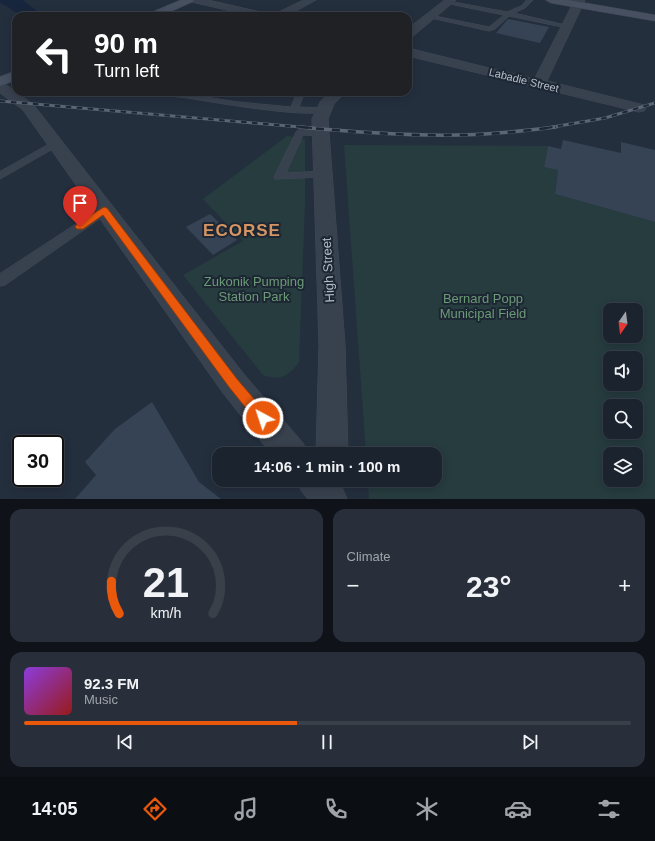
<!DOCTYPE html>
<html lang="en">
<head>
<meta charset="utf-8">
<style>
  body { margin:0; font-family:Helvetica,sans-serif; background:#282f3a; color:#f1f3f6; height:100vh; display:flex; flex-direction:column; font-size:15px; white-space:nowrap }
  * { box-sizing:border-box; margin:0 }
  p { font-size:13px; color:#a0a4aa }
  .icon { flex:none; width:22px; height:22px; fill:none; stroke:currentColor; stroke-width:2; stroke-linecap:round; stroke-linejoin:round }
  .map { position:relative; height:499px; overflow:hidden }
  .panel { display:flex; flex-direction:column; gap:10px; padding:10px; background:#0f1319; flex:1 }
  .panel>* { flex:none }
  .top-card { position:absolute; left:12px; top:12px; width:400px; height:84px; border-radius:12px; box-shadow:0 2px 10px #0003,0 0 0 1px #39404a; background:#202124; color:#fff; overflow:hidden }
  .needle { width:26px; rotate:194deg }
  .controls { position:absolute; left:603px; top:303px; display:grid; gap:8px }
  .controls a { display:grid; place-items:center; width:40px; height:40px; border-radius:8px; background:#1b232e; box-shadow:0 2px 10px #0003,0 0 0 1px #39404a; font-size:20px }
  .speed { position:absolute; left:12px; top:435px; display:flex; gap:8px; font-size:20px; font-weight:700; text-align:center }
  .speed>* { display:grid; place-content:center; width:52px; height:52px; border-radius:50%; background:#1b232e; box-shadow:0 2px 10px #0003,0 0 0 1px #39404a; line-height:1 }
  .speed .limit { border:2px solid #111; border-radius:6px; background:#fff; color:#111 }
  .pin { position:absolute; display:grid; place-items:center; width:34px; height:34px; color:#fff; margin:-41px -17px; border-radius:50% 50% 50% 0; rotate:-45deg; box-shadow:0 0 4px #0007 }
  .pin .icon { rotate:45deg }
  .me { position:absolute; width:44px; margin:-22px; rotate:320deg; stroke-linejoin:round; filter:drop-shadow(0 0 3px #0008) }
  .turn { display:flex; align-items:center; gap:14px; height:84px; padding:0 16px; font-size:18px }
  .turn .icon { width:52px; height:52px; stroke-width:2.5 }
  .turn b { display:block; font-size:28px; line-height:34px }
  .big { font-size:30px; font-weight:700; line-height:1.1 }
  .panel .card { flex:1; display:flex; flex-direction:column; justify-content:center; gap:6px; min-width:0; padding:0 14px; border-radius:12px; background:#282f3a }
  .panel .dial { align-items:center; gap:0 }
  .dial svg { height:104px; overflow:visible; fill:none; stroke:#39404a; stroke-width:7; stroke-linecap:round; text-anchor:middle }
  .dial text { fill:#f1f3f6; stroke:none }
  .song { display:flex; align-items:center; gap:12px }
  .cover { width:48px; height:48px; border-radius:6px; background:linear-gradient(135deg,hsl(270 70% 55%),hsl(0 70% 35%)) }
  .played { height:4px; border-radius:2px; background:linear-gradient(90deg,#ea580c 45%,#39404a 45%) }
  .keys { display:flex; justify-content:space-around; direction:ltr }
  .heat { display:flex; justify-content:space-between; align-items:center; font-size:22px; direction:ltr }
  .panel .tiles { flex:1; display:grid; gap:10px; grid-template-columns:1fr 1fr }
  .card:last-child { grid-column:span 2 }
  .trip { position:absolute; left:212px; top:447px; width:230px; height:40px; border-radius:12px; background:#1b232e; box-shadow:0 2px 10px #0003,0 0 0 1px #39404a; font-weight:700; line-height:40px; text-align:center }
  .dock { display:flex; height:64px; justify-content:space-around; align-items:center; background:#0b0e12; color:#a0a4aa }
  .dock .icon { width:28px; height:28px }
  .dock .selected { color:#ea580c }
  .dock b { font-size:18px; color:#f1f3f6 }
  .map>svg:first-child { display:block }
  .green { fill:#263c3f; fill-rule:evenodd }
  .water { fill:#17263c }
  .building { fill:#364354 }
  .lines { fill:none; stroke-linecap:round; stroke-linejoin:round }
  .service-casing { stroke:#414a57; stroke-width:1 }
  .minor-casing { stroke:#414a57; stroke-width:1 }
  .secondary-casing { stroke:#414a57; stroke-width:1 }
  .service { fill:#38414e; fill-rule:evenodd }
  .minor { fill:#38414e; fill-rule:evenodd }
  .secondary { fill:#465061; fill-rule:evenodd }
  .rail-far1-casing { stroke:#5a6575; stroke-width:3 }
  .rail-casing { stroke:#5a6575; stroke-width:3.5 }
  .rail-far1 { stroke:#1d2633; stroke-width:2; stroke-dasharray:5.5; stroke-linecap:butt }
  .rail { stroke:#1d2633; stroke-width:2.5; stroke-dasharray:8; stroke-linecap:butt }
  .route { fill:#ea580c; stroke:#983908 }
  .labels { text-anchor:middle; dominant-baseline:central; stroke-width:4; stroke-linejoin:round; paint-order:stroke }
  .far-street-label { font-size:11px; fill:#b4bcc9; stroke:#1d2633 }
  .street-label { font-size:13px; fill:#b4bcc9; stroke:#1d2633 }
  .park-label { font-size:13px; fill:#6b9a76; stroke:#1d2633 }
  .district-label { font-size:17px; font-weight:bold; letter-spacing:1px; fill:#d59563; stroke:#1d2633 }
</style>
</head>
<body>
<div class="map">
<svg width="655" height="499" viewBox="0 0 655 499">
  <rect width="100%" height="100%" fill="#242f3e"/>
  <path class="green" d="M287,136L305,139V204L299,362C288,377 280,381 263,375L183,275L243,241L203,199Z
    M344,145L548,146L544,166L558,170L555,194L655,222V499H369L368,480H435V454H366ZM610,310H636V336H610ZM610,358H636V384H610ZM610,406H636V432H610ZM610,454H636V480H610Z"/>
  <path class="water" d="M0,0H23L37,11V13C13,18 19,11 0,3Z"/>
  <path class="building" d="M508,19L549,27L540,43L496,33Z
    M563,140L621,153V142L655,150V222L555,194L558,170L544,167L548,146L561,149Z
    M210,214L237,240L213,255L186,227Z
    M152,402L199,482L221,499H75L96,475L85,462L115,429Z"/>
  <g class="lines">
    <g class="service-casing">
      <path id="service" d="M527,0H533L525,8L514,13L570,26L567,28L509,16L495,29L489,31L427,17L430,15L489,27L504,15L445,3L448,1L507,12L521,6Z
        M174,92L238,102L291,107L295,97L291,92H299L303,97L299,107L324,108L328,110C316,121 202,100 180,97H177Z
        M300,129L322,130L326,133L322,136L303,135L286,173L324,171L329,174L324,177L275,179L274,177L296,132Z
        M55,141L58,142L60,144L58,146L0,179V172Z
        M104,206L108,207L109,210L108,213L5,285L0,286V274Z"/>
    </g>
    <g class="minor-casing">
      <path id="minor" d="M190,0H208L269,14L270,16H252L192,2Z
        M304,0H316L287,16H274L275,14Z
        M445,0H456L412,37L408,38V29Z
        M575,0H585L547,81L644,105L646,108L644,111L639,112L408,56V48L534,79Z
        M0,83L5,84L33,104L243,373L303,443L308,454H271L223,393L23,110L0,93Z
        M330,92H346L334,104L328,119L345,345L348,454H316L319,345L312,119L320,102Z
        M297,480H336L342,487L347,499H308L302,492Z"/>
    </g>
    <g class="secondary-casing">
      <path id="secondary" d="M181,0H194L192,2L161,16H147L148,14Z
        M546,0H568L655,15V21L551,3Z
        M16,71V80L0,86V77Z"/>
    </g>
    <use href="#service" class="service"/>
    <use href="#minor" class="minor"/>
    <use href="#secondary" class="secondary"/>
    <g class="rail-far1-casing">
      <path id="rail-far1" d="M0,101L312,128
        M547,128L605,118L655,103"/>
    </g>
    <g class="rail-casing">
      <path id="rail" d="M300,127C353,132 406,136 458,135C491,135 523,131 556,127"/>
    </g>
    <use href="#rail-far1" class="rail-far1"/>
    <use href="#rail" class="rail"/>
  </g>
  <path class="route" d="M104,207L107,208L237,379L267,414L269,418L267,423L263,425L258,423L229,387L103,215L83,229H77L75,227L77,224Z"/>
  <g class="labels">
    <g class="far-street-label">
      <text transform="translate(524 80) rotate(14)">Labadie Street</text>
    </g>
    <g class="street-label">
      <text transform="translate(328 270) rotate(-93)">High Street</text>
    </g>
    <g class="park-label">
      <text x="254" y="281">Zukonik Pumping<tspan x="254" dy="15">Station Park</tspan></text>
      <text x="483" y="298">Bernard Popp<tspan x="483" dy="15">Municipal Field</tspan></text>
    </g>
    <g class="district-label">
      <text x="242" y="230">ECORSE</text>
    </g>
  </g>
</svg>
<div class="controls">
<a><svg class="needle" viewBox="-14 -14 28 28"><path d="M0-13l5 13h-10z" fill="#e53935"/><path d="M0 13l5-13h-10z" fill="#a0a4aa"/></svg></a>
<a><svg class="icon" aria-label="sound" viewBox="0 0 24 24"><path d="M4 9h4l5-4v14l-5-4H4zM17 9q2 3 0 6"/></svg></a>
<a><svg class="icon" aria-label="search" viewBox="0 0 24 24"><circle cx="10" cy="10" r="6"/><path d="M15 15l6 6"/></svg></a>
<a><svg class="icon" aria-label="layers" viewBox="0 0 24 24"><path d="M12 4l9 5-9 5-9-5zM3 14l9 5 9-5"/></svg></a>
</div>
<div class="speed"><div class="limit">30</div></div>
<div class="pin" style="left:80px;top:227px;background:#d93025"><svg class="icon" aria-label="arrive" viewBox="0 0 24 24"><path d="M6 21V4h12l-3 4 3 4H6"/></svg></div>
<svg class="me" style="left:263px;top:418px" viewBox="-20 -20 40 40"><circle r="17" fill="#ea580c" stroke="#fff" stroke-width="3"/><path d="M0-11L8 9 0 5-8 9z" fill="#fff"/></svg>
<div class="trip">14:06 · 1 min · 100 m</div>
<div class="top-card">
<div class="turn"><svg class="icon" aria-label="left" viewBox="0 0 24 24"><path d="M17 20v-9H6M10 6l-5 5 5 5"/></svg><div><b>90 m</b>Turn left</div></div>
</div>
</div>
<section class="panel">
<div class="tiles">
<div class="card dial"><svg viewBox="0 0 100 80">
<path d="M14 69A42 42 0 1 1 86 69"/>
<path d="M14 69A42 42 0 0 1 8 44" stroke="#ea580c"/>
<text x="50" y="56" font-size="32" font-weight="700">21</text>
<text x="50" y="72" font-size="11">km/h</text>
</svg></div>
<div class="card"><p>Climate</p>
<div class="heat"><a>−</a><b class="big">23°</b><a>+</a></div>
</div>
<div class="card">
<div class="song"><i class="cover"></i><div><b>92.3 FM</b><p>Music</p></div></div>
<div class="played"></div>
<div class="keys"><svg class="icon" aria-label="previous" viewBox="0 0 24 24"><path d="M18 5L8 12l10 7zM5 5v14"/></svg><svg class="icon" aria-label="pause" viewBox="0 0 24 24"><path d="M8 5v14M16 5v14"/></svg><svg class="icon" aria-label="next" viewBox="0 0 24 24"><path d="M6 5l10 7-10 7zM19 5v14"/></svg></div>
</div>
</div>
</section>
<nav class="dock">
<b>14:05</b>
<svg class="icon selected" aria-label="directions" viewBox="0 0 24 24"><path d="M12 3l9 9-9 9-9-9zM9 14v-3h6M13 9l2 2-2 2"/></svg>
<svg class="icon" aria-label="music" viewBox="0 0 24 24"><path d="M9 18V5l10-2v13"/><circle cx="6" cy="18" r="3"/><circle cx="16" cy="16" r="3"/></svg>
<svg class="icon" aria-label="phone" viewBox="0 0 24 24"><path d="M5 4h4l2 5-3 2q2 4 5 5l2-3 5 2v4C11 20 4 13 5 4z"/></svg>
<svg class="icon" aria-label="climate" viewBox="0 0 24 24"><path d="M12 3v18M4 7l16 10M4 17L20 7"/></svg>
<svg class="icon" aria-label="car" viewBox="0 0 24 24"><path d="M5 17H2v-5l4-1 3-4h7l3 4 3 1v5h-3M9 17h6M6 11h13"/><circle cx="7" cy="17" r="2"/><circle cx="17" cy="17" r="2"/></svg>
<svg class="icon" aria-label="filters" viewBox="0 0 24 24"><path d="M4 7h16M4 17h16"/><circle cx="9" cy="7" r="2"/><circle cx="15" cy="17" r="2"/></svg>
</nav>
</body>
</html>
